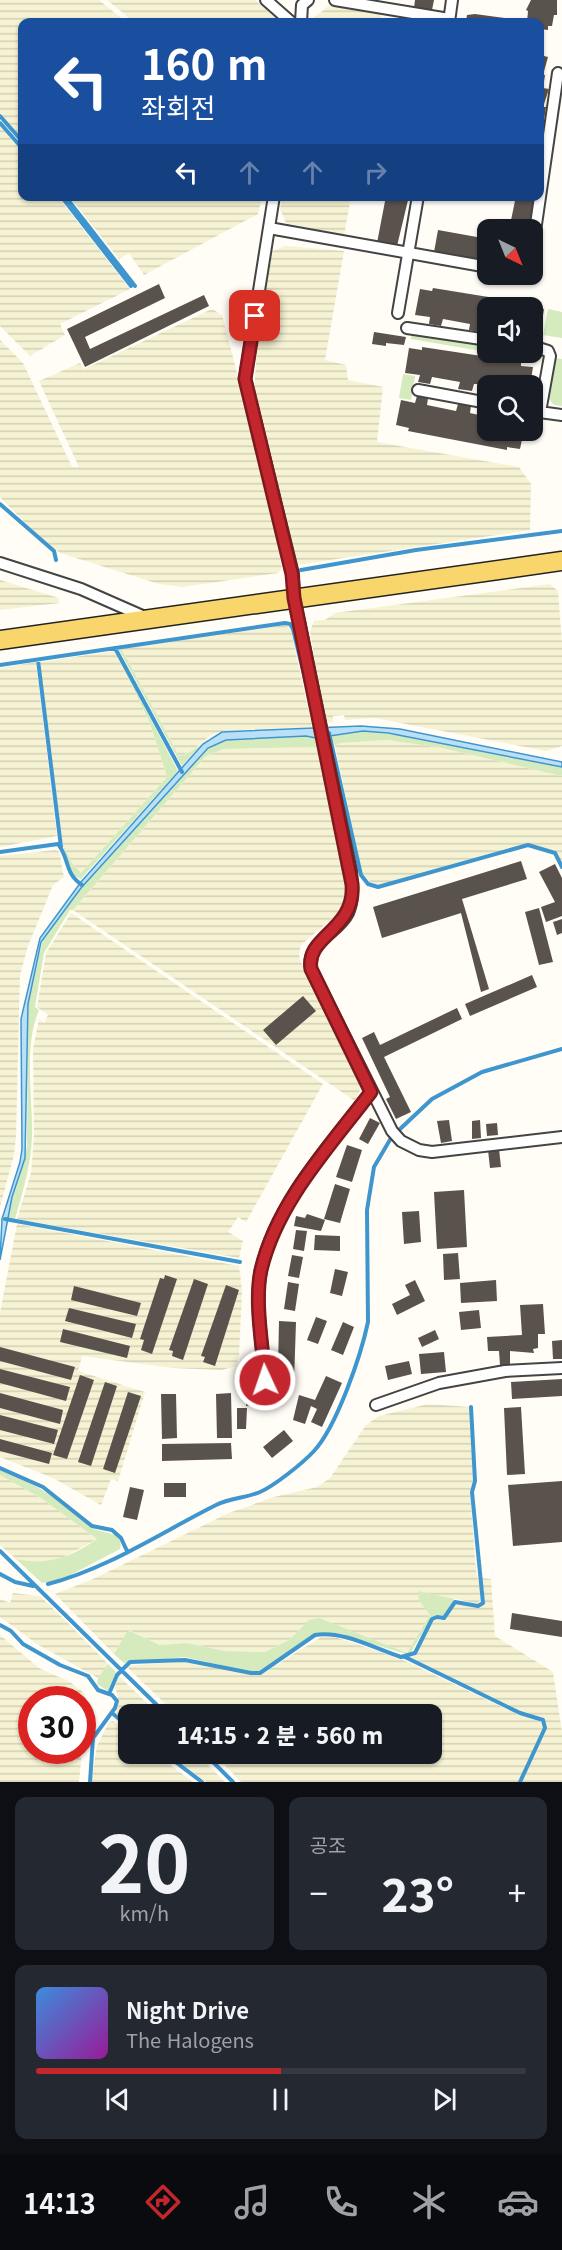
<!DOCTYPE html>
<html lang="ko">
<head>
<meta charset="utf-8">
<style>
  body { margin:0; font-family:Georgia,"Noto Sans KR",serif; background:#242831; color:#f1f3f6; height:100vh; display:flex; flex-direction:column; font-size:22px; white-space:nowrap }
  * { box-sizing:border-box; margin:0 }
  p { font-size:20px; color:#9ea1a6 }
  .icon { flex:none; width:33px; height:33px; fill:none; stroke:currentColor; stroke-width:2; stroke-linecap:round; stroke-linejoin:round }
  .map { position:relative; height:1782px; overflow:hidden }
  .details { display:flex; flex-direction:column; gap:15px; padding:15px; background:#0d0f14; flex:1 }
  .details>* { flex:none }
  .top-card { position:absolute; left:18px; top:18px; width:526px; height:183px; border-radius:12px; box-shadow:0 2px 4px #0004; background:#1a4fa0; color:#fff; overflow:hidden }
  .needle { width:39px; rotate:137deg }
  .tools { position:absolute; left:477px; top:219px; display:grid; gap:12px }
  .tools a { display:grid; place-items:center; width:66px; height:66px; border-radius:12px; background:#171b24; box-shadow:0 2px 4px #0004; font-size:30px }
  .speed { position:absolute; left:18px; top:1686px; display:flex; gap:12px; font-size:30px; font-weight:700; text-align:center }
  .speed>* { display:grid; place-content:center; width:78px; height:78px; border-radius:50%; background:#171b24; box-shadow:0 2px 4px #0004; line-height:1 }
  .speed .limit { border:9px solid #d22; background:#fff; color:#111 }
  .pin { position:absolute; display:grid; place-items:center; width:51px; height:51px; color:#fff; margin:-26px; border-radius:12px; box-shadow:0 3px 9px #0006 }
  .me { position:absolute; width:66px; margin:-33px; rotate:357deg; stroke-linejoin:round; filter:drop-shadow(0 0 4px #0008) }
  .turn { display:flex; align-items:center; gap:21px; height:126px; padding:0 24px; font-size:27px }
  .turn .icon { width:78px; height:78px; stroke-width:2.5 }
  .turn b { display:block; font-size:42px; line-height:51px }
  .lanes { display:flex; align-items:center; height:57px; padding:0 24px; background:#0003; justify-content:center; gap:30px; direction:ltr }
  .lanes .off { opacity:.35 }
  .big { font-size:45px; font-weight:800; line-height:1.1 }
  .details .widget { flex:1; display:flex; flex-direction:column; justify-content:center; gap:9px; min-width:0; padding:0 21px; border-radius:12px; background:#242831 }
  .details .dial { align-items:center; gap:0 }
  .dial b { font-size:78px; line-height:1 }
  .song { display:flex; align-items:center; gap:18px }
  .cover { width:72px; height:72px; border-radius:9px; background:linear-gradient(135deg,hsl(210 70% 55%),hsl(300 70% 35%)) }
  .played { height:6px; border-radius:3px; background:linear-gradient(90deg,#c4262e 50%,#363941 50%) }
  .keys { display:flex; justify-content:space-around; direction:ltr }
  .heat { display:flex; justify-content:space-between; align-items:center; font-size:33px; direction:ltr }
  .details .tiles { flex:1; display:grid; gap:15px; grid-template-columns:1fr 1fr }
  .widget:last-child { grid-column:span 2 }
  .trip { position:absolute; left:118px; top:1704px; width:324px; height:60px; border-radius:12px; background:#171b24; box-shadow:0 2px 4px #0004; font-weight:800; line-height:60px; text-align:center }
  .tab-bar { display:flex; height:96px; justify-content:space-around; align-items:center; background:#090b0e; color:#9ea1a6 }
  .tab-bar .icon { width:42px; height:42px }
  .tab-bar .on { color:#c4262e }
  .tab-bar b { font-size:27px; color:#f1f3f6 }
  .map>svg:first-child { display:block }
  .farmland { fill:url(#farmland-rules) }
  .grass { fill:#d5ebbd }
  .water { fill:#b9e0f7; stroke:#3f96cf; stroke-width:1.5 }
  .lines { fill:none; stroke-linecap:round; stroke-linejoin:round }
  .stream { stroke:#3f96cf; stroke-width:4 }
  .building { fill:#5a524d }
  .street-casing { stroke:#444; stroke-width:14 }
  .primary-casing { stroke:#222; stroke-width:21 }
  .street { stroke:#fff; stroke-width:10 }
  .primary { stroke:#f9d66b; stroke-width:18 }
  .route-casing { stroke:#7f191e; stroke-width:15 }
  .route { stroke:#c4262e; stroke-width:10 }
</style>
</head>
<body>
<div class="map">
<svg width="562" height="1782" viewBox="0 0 562 1782">
  <defs>
    <pattern id="farmland-rules" width="6" height="5" patternUnits="userSpaceOnUse" patternTransform="scale(1.5)"><rect width="6" height="5" fill="#f6f3d4"/><path d="M0 2.5h6" fill="none" stroke="#d2cfb5"/></pattern>
  </defs>
  <rect width="100%" height="100%" fill="#fffdf5"/>
  <path class="farmland" d="M0,0H99L126,22H22V138L0,113Z
    M107,0H255L280,22H134Z
    M330,5L382,13L380,22H312L313,18Z
    M0,126L22,151V196L58,197L130,289L60,324L65,335L30,356L0,326Z
    M70,197H262L258,214L144,275L129,253L119,259Z
    M282,197H351L344,236L286,223L280,209Z
    M285,246L344,251L325,360L346,365L348,380L383,387L377,442L519,467L531,484L530,530L297,565L254,388L265,254Z
    M212,309L222,315L261,465L282,568L278,573L183,587L159,584L60,553L34,532L0,497V340L23,363L72,467H79L39,381L80,363L84,369Z
    M0,580L59,598V603L0,610Z
    M550,584L558,591L562,642V746L546,751L375,718L345,720L344,715L333,716V722L325,723L310,631L314,621L325,620L335,613Z
    M286,625L291,630L312,727L223,731L211,735L190,752L179,756L121,648Z
    M115,651L150,723L167,777L81,873L72,863L62,842L40,662Z
    M36,662L57,836L0,847V668Z
    M387,740L442,748L562,776V864L554,850L527,844L379,885L370,882L362,874L335,746L340,743Z
    M318,747L345,874L347,896L343,909L301,945L299,954L300,960L363,1084L355,1101L73,910L205,757L223,749Z
    M55,850L59,851L64,877L53,885L28,946L20,975L16,1136L14,1155L0,1207V856Z
    M71,913L323,1084L246,1222L238,1217L228,1232L243,1241L239,1258L17,1219L31,1173L34,1136L33,1049L39,1019L44,1023L48,1015L37,1007L46,953Z
    M17,1224L239,1266L242,1291L239,1355L236,1366L222,1370L173,1368L82,1356L78,1371L145,1392L118,1481L111,1479L101,1505L53,1478L0,1457V1313Z
    M428,1404L470,1407L473,1481L470,1492L476,1570L482,1596L478,1604L457,1599L419,1601L430,1615L407,1653L369,1640L366,1636L301,1628L289,1640L265,1652L225,1651L187,1643L160,1645L129,1630L114,1654L55,1594L91,1580L229,1513L274,1497L317,1487L330,1478L366,1425L379,1416Z
    M0,1475L41,1498L97,1539L56,1561L34,1563L16,1559L0,1545Z
    M482,1578L491,1579L495,1636L553,1672L562,1732V1782H522L546,1729L544,1720L520,1712L408,1658L416,1654L433,1620H444L455,1603L478,1607L484,1604Z
    M13,1593L40,1596L70,1625L108,1664L98,1678L37,1644L0,1617V1599L10,1603Z
    M0,1635L39,1668L70,1682L83,1692L87,1701L83,1744L82,1700H32V1750L82,1751L79,1782H0Z
    M323,1636L335,1637L401,1659L519,1715L542,1722L544,1728L519,1782H241L214,1754H432V1714H176L126,1666L185,1661L260,1675Z
    M119,1676L158,1714H129V1724L120,1717L116,1712L119,1702L115,1686Z
    M113,1721L129,1733V1754H156L193,1782H91L97,1746L109,1722Z
    M168,1754H197L225,1782H206Z"/>
  <path class="grass" d="M548,309L562,312V338L543,335Z
    M411,332L487,346V352L411,339Z
    M555,358L562,359V406L554,405L549,399Z
    M403,374L415,376L411,400L399,398Z
    M118,648H121L179,756L190,752L218,732L202,744L182,766Z
    M115,651L178,771L81,879L72,874L62,842L72,863L81,873L167,777L150,723Z
    M363,731L404,736L562,767V776L442,748L387,740L340,743L335,746L331,736Z
    M307,736L316,738L318,747L223,749L205,757L73,910H70L44,953L35,1007L39,1010C23,1048 33,1096 32,1136C31,1165 23,1191 15,1219L7,1217L27,1147L28,1004L30,986L44,937L81,888L208,747L226,740Z
    M0,1469C34,1483 64,1501 91,1527C100,1535 125,1529 120,1549L63,1579L42,1583L16,1559C48,1566 71,1557 97,1539L41,1498L0,1475Z
    M418,1591L454,1599L447,1614L431,1619L409,1655L336,1633L315,1634L259,1671L251,1672L185,1657L124,1663L114,1654L128,1630L160,1645L187,1643L225,1651L265,1652L289,1640L309,1620L319,1618L407,1653L430,1615L419,1601Z
    M108,1664L116,1672L108,1691L97,1684L98,1678Z"/>
  <path class="water" d="M361,726L400,729L562,762V767L388,733L363,731L316,738L306,736L226,740L208,748L81,888L41,942L28,1004L25,1158L12,1197L0,1260L2,1219L20,1162L22,1149L21,1019L40,938L81,882L203,744L222,732Z"/>
  <g class="lines">
    <path class="stream" d="M0,116L22,141
      M0,123L22,148
      M61,196L131,286
      M65,196L135,286
      M0,504L54,551L56,560
      M301,570L416,550L562,531
      M115,648L182,772
      M38,660L61,847
      M0,665L285,623L290,624L293,629L309,695
      M329,733L361,875L368,884L378,887L528,845L555,853L562,867
      M0,852L58,844C70,859 64,873 82,885
      M399,1130L432,1099L482,1072L562,1049
      M5,1219L240,1262
      M0,1468L43,1487L92,1526L112,1530L121,1538L127,1551
      M0,1551L166,1714
      M0,1574L15,1582L33,1586
      M48,1584C107,1569 162,1532 216,1505C230,1498 246,1498 260,1492C274,1486 303,1463 314,1451C337,1426 361,1355 368,1322L367,1210L374,1167L391,1138
      M0,1625L11,1631L23,1644L60,1665L88,1676L98,1690L112,1695L117,1701L115,1708L93,1738L90,1782
      M405,1657L520,1713L543,1720L545,1728L520,1782
      M109,1694L117,1675L130,1662L185,1660L251,1673H260L315,1635C342,1630 376,1649 401,1657L415,1653L432,1619L437,1617L444,1618L455,1602L478,1606L483,1603L472,1492L475,1481L471,1407
      M112,1713L129,1727
      M165,1754L202,1782
      M205,1754L233,1782"/>
  </g>
  <path class="building" d="M415,0H434L432,10L414,8Z
    M531,0H557V15H554L552,26H548V30L540,29V22H527L528,11L526,10Z
    M475,14L512,19L511,22H466L467,15Z
    M540,55L548,57L543,75H545L543,88L549,89L543,107H546L544,120L540,119Z
    M386,196H409L397,246L377,243Z
    M516,196H538L531,230H509Z
    M438,230L488,239V260H472V258L434,252Z
    M159,284L165,298L85,337L90,349L204,295L209,306L85,367L67,329Z
    M433,288L532,304V308H488V326H484L483,333L469,330L470,324L443,319L441,326L429,324L430,317L415,315L420,289L432,291Z
    M532,307L544,309L540,335L532,333Z
    M374,332L406,337L404,345L386,343V346L372,344Z
    M422,347L521,362V366L533,367L530,386L474,384L472,391L458,389L460,382L432,377L430,384L418,382L420,375L405,373L409,348L422,350Z
    M417,396L428,398L427,405L456,411L458,404L471,406L470,413L488,417V430H524L520,449L507,447V450L408,431L409,428L396,425L401,400L415,403Z
    M521,861L527,879L462,899L489,989L481,992L461,913L382,938L373,907Z
    M555,864L562,878V916L546,922L541,907L555,902L539,872Z
    M539,908L553,962L539,965L525,912Z
    M562,919V933L557,935L553,922Z
    M532,975L537,987L470,1016L465,1004Z
    M303,996L316,1011L276,1045L263,1030Z
    M457,1008L462,1019L384,1057L411,1112L396,1119L386,1099L390,1097L362,1038L374,1032L380,1045Z
    M370,1118L380,1123L368,1144L359,1139Z
    M449,1120L452,1141L441,1143L437,1121Z
    M480,1120L481,1138L472,1139V1121Z
    M497,1123L498,1135L487,1136L486,1124Z
    M347,1145L362,1150L352,1182L336,1177Z
    M499,1149L501,1167L490,1168L488,1150Z
    M335,1184L350,1189L340,1223L324,1219Z
    M464,1190L467,1247L437,1249L434,1192Z
    M419,1211L421,1242L404,1244L402,1212Z
    M307,1214L325,1220L321,1231L294,1226L296,1216L305,1218Z
    M296,1230L307,1231L304,1251L293,1249Z
    M315,1235L340,1236V1251L314,1250Z
    M458,1253L460,1279L444,1280L443,1254Z
    M292,1255L303,1257L299,1278L288,1276Z
    M335,1269L348,1272L342,1296L330,1293Z
    M165,1275L177,1279L152,1354L141,1350L144,1340L140,1339L160,1278L164,1279Z
    M194,1279L208,1284L183,1360L172,1356L173,1351L169,1350Z
    M415,1280L425,1301L397,1315L392,1304L410,1295L405,1285Z
    M496,1280L497,1301L461,1303L460,1283Z
    M288,1282L299,1284L295,1311L284,1309Z
    M226,1285L239,1290L215,1366L203,1362L205,1357L201,1356Z
    M74,1286L141,1303L137,1316L71,1300Z
    M543,1304L545,1334H538V1348L533,1349L534,1353L510,1351V1365H500L499,1351H488L487,1337L522,1335L520,1305Z
    M69,1308L136,1324L132,1338L65,1321Z
    M479,1310L481,1328L461,1330L459,1312Z
    M316,1317L327,1321L318,1344L307,1340Z
    M279,1321L296,1322L294,1382H270V1368H278Z
    M343,1322L354,1327L343,1355L331,1350Z
    M63,1329L130,1346L127,1358L60,1342Z
    M435,1330L439,1339L422,1347L418,1338Z
    M562,1340V1359H553L552,1341Z
    M0,1347L75,1367L71,1380L0,1361Z
    M444,1352L446,1372L421,1374L419,1354Z
    M409,1361L412,1374L388,1380L385,1366Z
    M0,1369L70,1387L66,1401L0,1383Z
    M80,1375L94,1380L67,1459L53,1455Z
    M326,1376L342,1383L322,1427L311,1422L317,1409L311,1406L305,1424L293,1420L299,1395L315,1400Z
    M562,1379V1396L512,1399L511,1382Z
    M105,1382L117,1386L91,1466L78,1462Z
    M247,1391H254L253,1406H246Z
    M128,1392L141,1396L115,1473L103,1469Z
    M0,1393L63,1410L60,1424L0,1408Z
    M231,1393L232,1438H217L216,1394Z
    M161,1394H176L177,1438L162,1439Z
    M521,1407L525,1474L507,1475L504,1408Z
    M237,1408H247L246,1429H237Z
    M0,1415L58,1430L54,1444L0,1430Z
    M284,1430L293,1441L272,1458L263,1447Z
    M0,1439L52,1453L49,1464L0,1451Z
    M231,1443L232,1459L162,1461V1444Z
    M562,1481V1542L513,1546L508,1485Z
    M164,1483H186V1497H164Z
    M130,1487L144,1490L137,1520L123,1517Z
    M512,1613L562,1621V1637L510,1629Z"/>
  <g class="lines">
    <g class="street-casing">
      <path id="street" d="M266,0L291,22
        M335,0L449,19
        M301,22L302,5L308,0
        M449,22L452,0
        M274,196L245,379L293,574L294,598L351,871C352,886 354,899 348,913C338,934 306,941 311,969L392,1131L401,1141L419,1150L432,1152L562,1137
        M269,228L488,267
        M532,252L558,73
        M398,313L418,196
        M407,328L488,340
        M532,346L548,351L550,356L540,412
        M418,390L488,403
        M532,411L562,415
        M0,563L81,589L147,618
        M252,1386L261,1384L265,1380C263,1347 254,1302 261,1270C276,1202 330,1145 371,1092
        M376,1405L439,1383L505,1371L562,1368"/>
    </g>
    <g class="primary-casing">
      <path id="primary" d="M0,640L562,561"/>
    </g>
    <use href="#street" class="street"/>
    <use href="#primary" class="primary"/>
  </g>
  <g class="lines">
    <g class="route-casing">
      <path id="route" d="M255,316L245,379L292,574L294,598L352,884C356,930 305,936 311,969L371,1092C330,1146 277,1202 261,1270C254,1302 263,1347 265,1380"/>
    </g>
    <use href="#route" class="route"/>
  </g>
</svg>
<div class="tools">
<a><svg class="needle" viewBox="-14 -14 28 28"><path d="M0-13l5 13h-10z" fill="#e53935"/><path d="M0 13l5-13h-10z" fill="#9ea1a6"/></svg></a>
<a><svg class="icon" aria-label="sound" viewBox="0 0 24 24"><path d="M4 9h4l5-4v14l-5-4H4zM17 9q2 3 0 6"/></svg></a>
<a><svg class="icon" aria-label="search" viewBox="0 0 24 24"><circle cx="10" cy="10" r="6"/><path d="M15 15l6 6"/></svg></a>
</div>
<div class="speed"><div class="limit">30</div></div>
<div class="pin" style="left:255px;top:316px;background:#d93025"><svg class="icon" aria-label="arrive" viewBox="0 0 24 24"><path d="M6 21V4h12l-3 4 3 4H6"/></svg></div>
<svg class="me" style="left:265px;top:1380px" viewBox="-20 -20 40 40"><circle r="17" fill="#c4262e" stroke="#fff" stroke-width="3"/><path d="M0-11L8 9 0 5-8 9z" fill="#fff"/></svg>
<div class="trip">14:15 · 2 분 · 560 m</div>
<div class="top-card">
<div class="turn"><svg class="icon" aria-label="left" viewBox="0 0 24 24"><path d="M17 20v-9H6M10 6l-5 5 5 5"/></svg><div><b>160 m</b>좌회전</div></div>
<div class="lanes"><svg class="icon" aria-label="left" viewBox="0 0 24 24"><path d="M17 20v-9H6M10 6l-5 5 5 5"/></svg><svg class="icon off" aria-label="ahead" viewBox="0 0 24 24"><path d="M12 20V5M6 11l6-6 6 6"/></svg><svg class="icon off" aria-label="ahead" viewBox="0 0 24 24"><path d="M12 20V5M6 11l6-6 6 6"/></svg><svg class="icon off" aria-label="right" viewBox="0 0 24 24"><path d="M7 20v-9h11M14 6l5 5-5 5"/></svg></div>
</div>
</div>
<section class="details">
<div class="tiles">
<div class="widget dial"><b>20</b><p>km/h</p></div>
<div class="widget"><p>공조</p>
<div class="heat"><a>−</a><b class="big">23°</b><a>+</a></div>
</div>
<div class="widget">
<div class="song"><i class="cover"></i><div><b>Night Drive</b><p>The Halogens</p></div></div>
<div class="played"></div>
<div class="keys"><svg class="icon" aria-label="previous" viewBox="0 0 24 24"><path d="M18 5L8 12l10 7zM5 5v14"/></svg><svg class="icon" aria-label="pause" viewBox="0 0 24 24"><path d="M8 5v14M16 5v14"/></svg><svg class="icon" aria-label="next" viewBox="0 0 24 24"><path d="M6 5l10 7-10 7zM19 5v14"/></svg></div>
</div>
</div>
</section>
<nav class="tab-bar">
<b>14:13</b>
<svg class="icon on" aria-label="directions" viewBox="0 0 24 24"><path d="M12 3l9 9-9 9-9-9zM9 14v-3h6M13 9l2 2-2 2"/></svg>
<svg class="icon" aria-label="music" viewBox="0 0 24 24"><path d="M9 18V5l10-2v13"/><circle cx="6" cy="18" r="3"/><circle cx="16" cy="16" r="3"/></svg>
<svg class="icon" aria-label="phone" viewBox="0 0 24 24"><path d="M5 4h4l2 5-3 2q2 4 5 5l2-3 5 2v4C11 20 4 13 5 4z"/></svg>
<svg class="icon" aria-label="climate" viewBox="0 0 24 24"><path d="M12 3v18M4 7l16 10M4 17L20 7"/></svg>
<svg class="icon" aria-label="car" viewBox="0 0 24 24"><path d="M5 17H2v-5l4-1 3-4h7l3 4 3 1v5h-3M9 17h6M6 11h13"/><circle cx="7" cy="17" r="2"/><circle cx="17" cy="17" r="2"/></svg>
</nav>
</body>
</html>
